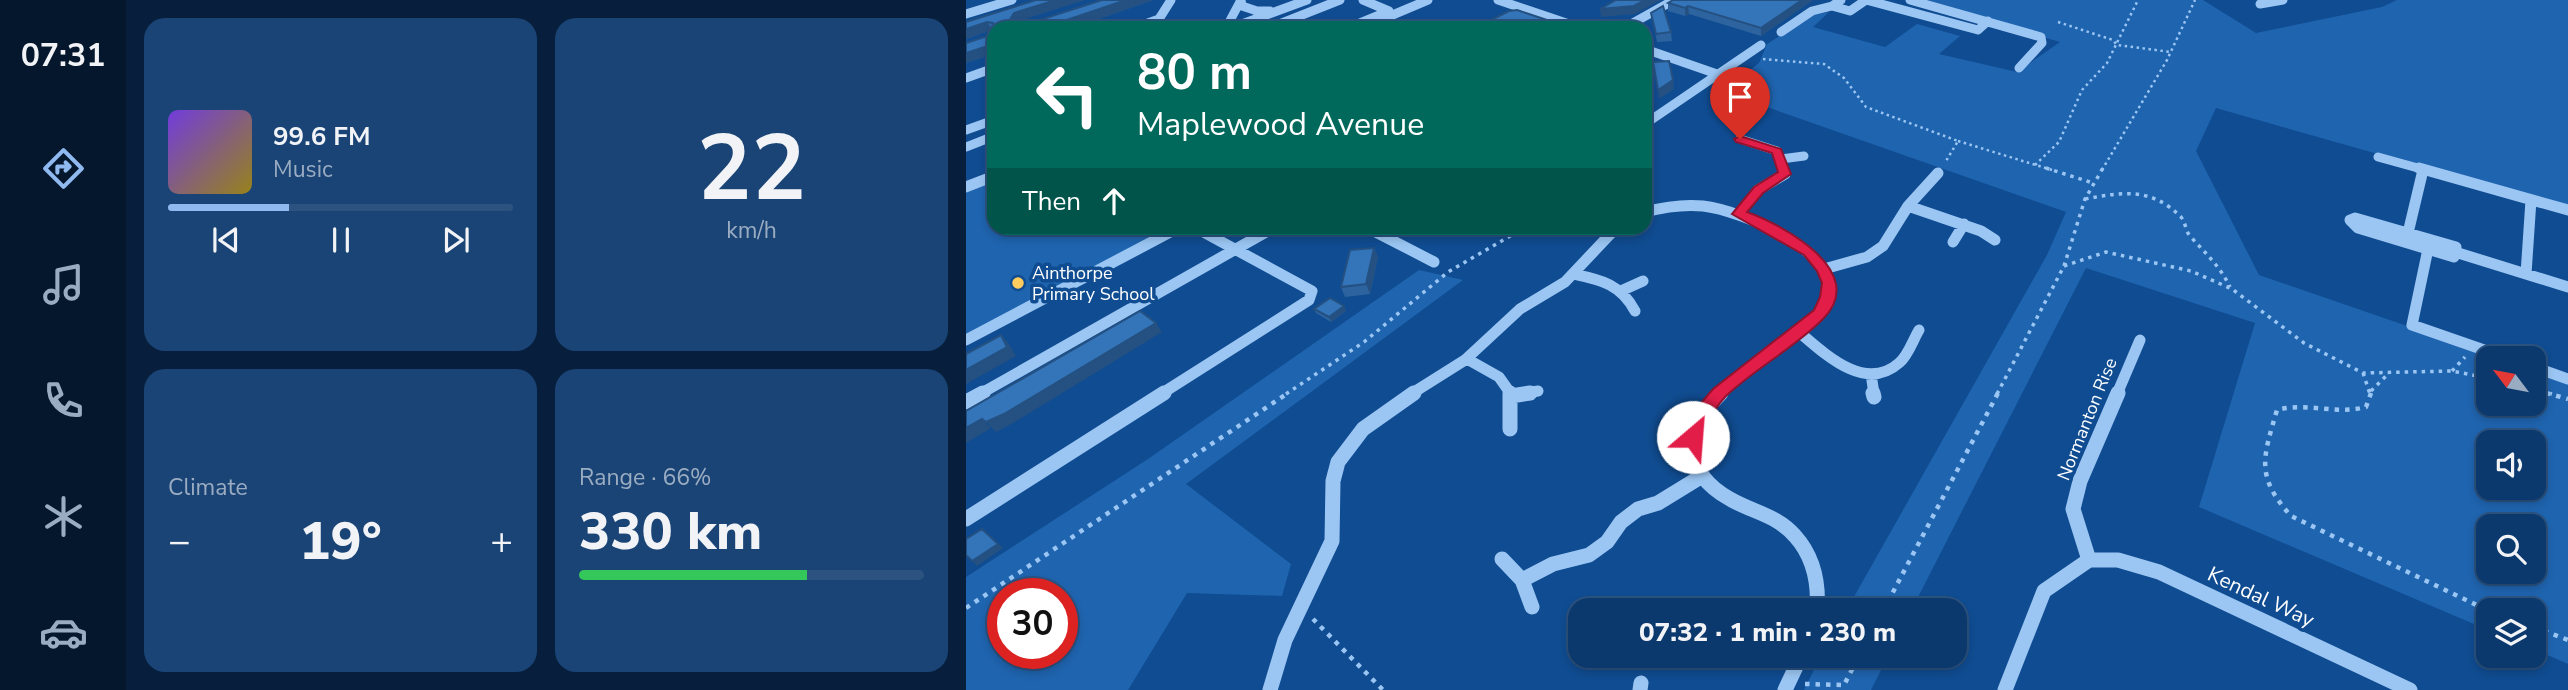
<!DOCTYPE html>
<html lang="en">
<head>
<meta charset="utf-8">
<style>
  body { margin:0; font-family:"Nunito Sans",sans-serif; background:#1a4475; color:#f1f3f6; height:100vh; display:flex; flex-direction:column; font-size:26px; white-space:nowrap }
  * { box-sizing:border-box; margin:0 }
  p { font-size:23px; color:#9aacc2 }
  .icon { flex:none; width:38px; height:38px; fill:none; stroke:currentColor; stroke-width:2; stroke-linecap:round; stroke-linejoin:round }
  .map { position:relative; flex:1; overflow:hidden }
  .side { display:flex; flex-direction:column; gap:18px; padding:18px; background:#071f3c; width:840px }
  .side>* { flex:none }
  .hud { position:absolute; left:21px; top:21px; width:665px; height:214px; border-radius:21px; box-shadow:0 4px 10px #0003,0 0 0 2px #2c5380; background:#00695c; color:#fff; overflow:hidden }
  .needle { width:46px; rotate:302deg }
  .buttons { position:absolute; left:1510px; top:346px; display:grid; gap:14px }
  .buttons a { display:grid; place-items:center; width:70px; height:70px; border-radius:14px; background:#0c396d; box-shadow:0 4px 10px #0003,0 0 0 2px #2c5380; font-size:35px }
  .speed { position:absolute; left:21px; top:578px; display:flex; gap:14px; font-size:35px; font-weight:700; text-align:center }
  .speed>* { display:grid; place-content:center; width:91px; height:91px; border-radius:50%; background:#0c396d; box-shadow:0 4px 10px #0003,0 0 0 2px #2c5380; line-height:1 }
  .speed .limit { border:10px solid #d22; background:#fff; color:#111 }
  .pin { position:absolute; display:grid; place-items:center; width:60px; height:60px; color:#fff; margin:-72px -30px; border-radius:50% 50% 50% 0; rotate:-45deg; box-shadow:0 0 7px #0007 }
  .pin .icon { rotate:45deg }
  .me { position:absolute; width:77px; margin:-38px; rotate:27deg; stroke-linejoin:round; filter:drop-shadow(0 0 5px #0008) }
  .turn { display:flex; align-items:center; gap:24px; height:147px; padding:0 35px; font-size:32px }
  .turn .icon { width:91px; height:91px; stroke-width:2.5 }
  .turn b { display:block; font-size:49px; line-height:60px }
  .then { display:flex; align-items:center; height:66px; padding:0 35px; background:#0003; gap:14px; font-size:26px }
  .big { font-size:52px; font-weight:800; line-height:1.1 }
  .side .widget { flex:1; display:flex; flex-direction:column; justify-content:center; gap:10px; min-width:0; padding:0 24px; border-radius:21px; background:#1a4475 }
  .side .dial { align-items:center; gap:0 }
  .dial b { font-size:91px; line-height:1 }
  .song { display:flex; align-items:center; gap:21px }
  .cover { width:84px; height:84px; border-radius:10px; background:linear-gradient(135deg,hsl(260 70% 55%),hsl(50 70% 35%)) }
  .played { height:7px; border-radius:4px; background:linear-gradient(90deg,#90b9f0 35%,#2c5380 35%) }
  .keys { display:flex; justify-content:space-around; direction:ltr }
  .heat { display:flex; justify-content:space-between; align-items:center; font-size:38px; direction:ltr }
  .charge { height:10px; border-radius:5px; background:linear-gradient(90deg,#34c759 66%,#2c5380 0) }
  .side .tiles { flex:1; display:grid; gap:18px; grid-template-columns:repeat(2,1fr) }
  .trip { position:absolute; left:602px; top:598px; width:399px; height:70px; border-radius:21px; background:#0c396d; box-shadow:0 4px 10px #0003,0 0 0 2px #2c5380; font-weight:800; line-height:70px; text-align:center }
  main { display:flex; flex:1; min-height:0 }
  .menu { display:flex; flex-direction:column; width:126px; justify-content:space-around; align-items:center; background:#05172c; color:#9aacc2 }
  .menu .icon { width:49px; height:49px }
  .menu .selected { color:#90b9f0 }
  .menu b { font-size:32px; color:#f1f3f6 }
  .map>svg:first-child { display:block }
  .green { fill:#1f64af; fill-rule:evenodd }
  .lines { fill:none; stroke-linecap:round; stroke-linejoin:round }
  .path-far2 { stroke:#9bc6f3; stroke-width:2.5; stroke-dasharray:2.5 3.5; stroke-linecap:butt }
  .path-far1 { stroke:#9bc6f3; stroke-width:3.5; stroke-dasharray:3.5 5; stroke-linecap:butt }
  .path { stroke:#9bc6f3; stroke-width:4.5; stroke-dasharray:4.5 6; stroke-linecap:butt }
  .minor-far2 { stroke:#9bc6f3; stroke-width:9 }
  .minor-far1 { stroke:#9bc6f3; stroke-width:11 }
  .minor { stroke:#9bc6f3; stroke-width:15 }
  .wall { fill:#2d649f }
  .shaded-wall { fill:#245182 }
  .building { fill:#3474b9; stroke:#245182; stroke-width:2 }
  .route { fill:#e11d48; stroke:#92132f; stroke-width:2 }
  .poi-dot { fill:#ffcc5d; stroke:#104c91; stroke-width:2.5 }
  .labels { text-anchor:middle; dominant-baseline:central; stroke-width:7; stroke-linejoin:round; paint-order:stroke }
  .poi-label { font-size:18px; fill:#fff; stroke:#104c91; text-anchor:start }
  .street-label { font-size:18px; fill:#fff; stroke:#104c91 }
  .near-street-label { font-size:21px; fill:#fff; stroke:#104c91 }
</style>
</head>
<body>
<main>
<nav class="menu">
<b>07:31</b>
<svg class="icon selected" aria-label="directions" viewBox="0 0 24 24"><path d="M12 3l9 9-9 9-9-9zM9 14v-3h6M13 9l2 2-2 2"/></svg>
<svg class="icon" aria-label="music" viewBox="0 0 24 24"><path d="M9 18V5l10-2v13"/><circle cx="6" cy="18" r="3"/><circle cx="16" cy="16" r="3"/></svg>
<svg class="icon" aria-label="phone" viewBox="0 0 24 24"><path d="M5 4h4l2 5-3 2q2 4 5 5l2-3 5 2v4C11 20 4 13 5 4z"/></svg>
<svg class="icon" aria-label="climate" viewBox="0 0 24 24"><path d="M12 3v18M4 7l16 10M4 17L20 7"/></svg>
<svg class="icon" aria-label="car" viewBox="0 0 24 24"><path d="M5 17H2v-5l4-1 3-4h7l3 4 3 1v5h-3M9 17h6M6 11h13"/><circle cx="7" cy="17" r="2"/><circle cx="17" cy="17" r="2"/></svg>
</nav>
<section class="side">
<div class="tiles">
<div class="widget">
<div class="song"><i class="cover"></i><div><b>99.6 FM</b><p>Music</p></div></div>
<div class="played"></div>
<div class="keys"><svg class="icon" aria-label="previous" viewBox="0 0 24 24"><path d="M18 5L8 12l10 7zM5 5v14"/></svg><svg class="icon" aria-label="pause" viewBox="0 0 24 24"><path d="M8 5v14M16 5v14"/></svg><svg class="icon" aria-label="next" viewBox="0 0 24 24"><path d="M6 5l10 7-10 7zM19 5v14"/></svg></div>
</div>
<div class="widget dial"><b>22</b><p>km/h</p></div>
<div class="widget"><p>Climate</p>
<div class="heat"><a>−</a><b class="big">19°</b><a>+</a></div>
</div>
<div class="widget"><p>Range · 66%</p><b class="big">330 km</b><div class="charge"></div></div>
</div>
</section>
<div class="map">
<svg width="1602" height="690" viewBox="0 0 1602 690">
  <rect width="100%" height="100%" fill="#104c91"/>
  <path class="green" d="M951,0H1237L1290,33L1416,7L1431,0H1602V208L1250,108L1230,151L1293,275L1537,359H1522V404H1568V369L1602,381V664L1568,649V611H1522V630L1233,507L1289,323L1120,268L945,611H880L1081,255L1100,212L761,93L776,76L793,63L801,44L847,15L863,12L847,27L919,47L951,24L994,36L973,54L1051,72L1094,42ZM1522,443H1568V488H1522ZM1522,527H1568V572H1522Z
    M28,178V228H207L0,338V190Z
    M453,270L497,280L220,484L325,564L316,596L221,593L162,690H0V577L182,459ZM37,593H96V653H37Z
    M855,656H922L905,690H838Z"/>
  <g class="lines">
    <path class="path-far2" d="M1092,22L1147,40L1151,45L1205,52
      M797,59L858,64L878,78L900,107L992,141L980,161
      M992,141L1086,170
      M679,142L686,137
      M1069,165L1093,142L1116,90L1141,63L1172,0
      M1136,170L1201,60L1229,0"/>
    <path class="path-far1" d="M1080,168L1127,183
      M1119,199C1157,192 1185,187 1215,217C1220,223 1219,230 1224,236C1239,253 1254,266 1264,287
      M1098,266L1140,252L1225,271L1266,289L1338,343L1397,373L1486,371L1522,378
      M1509,364L1522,372
      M1486,371L1499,357
      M1397,373L1404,394
      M1568,389L1586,394
      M1405,391L1421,375
      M320,394L398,342L482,272L558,228
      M1031,394L1098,266L1119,199L1137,168"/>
    <path class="path" d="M1405,393L1400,407C1370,415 1341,402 1311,410C1297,458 1289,476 1325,516L1523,611
      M1580,393L1602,399
      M0,608L322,393
      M917,611L1032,393
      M347,619L417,690
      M1568,627L1602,640
      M839,684L878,685L893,656"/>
    <path class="minor-far2" d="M275,0L276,6L291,11H304
      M532,0L615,28
      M900,0L1012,30L1022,21
      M944,0L1075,37L1076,43L1053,68
      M1294,4L1317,0
      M866,6L884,11L900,0
      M0,14L46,0
      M417,19L462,0
      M168,28L193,19L205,0
      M260,28L275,0
      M265,28L341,0
      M303,28L374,0
      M382,28L423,11L397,0
      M658,28L708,0
      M815,32L846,11L866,6L875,0
      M679,49L751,74
      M0,78L28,68
      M679,124L795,45
      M0,130L28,120
      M774,139L811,151L818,170
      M0,147L28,136
      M1412,157L1459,170
      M815,159L838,156"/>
    <path class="minor-far1" d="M1453,168L1602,210
      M0,187L28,176
      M942,206L1015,231L1029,240
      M679,212C698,207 717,204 737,206C773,210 880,252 860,300C848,331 780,367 753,394
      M773,214L792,190L819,174L817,168
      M1389,218L1490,247L1488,257L1392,228L1384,220Z
      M402,228L468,262
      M1442,233L1457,170
      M987,242L998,224
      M1462,249L1446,325L1544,359
      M1489,252L1602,287
      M858,269L901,257L917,246L942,206L972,173
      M607,274C635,280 655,284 669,311
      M1560,274L1565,200
      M657,290L677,281
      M833,332C859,354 899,393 933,363C942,356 947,340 953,330
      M0,340L212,228
      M501,359L533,377L545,394
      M1568,367L1602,379
      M905,374L908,394
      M14,394L307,228
      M195,394L343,300L346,291L230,228
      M445,394L499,360L554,309L599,282L650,228
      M554,394L572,391
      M1151,394L1174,340"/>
    <path class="minor" d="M755,393C719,428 715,472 764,499C786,512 811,515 829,536C848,557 853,584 851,611
      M907,393L908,397
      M545,396L564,393
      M0,402L17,393
      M544,429V393
      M0,519L198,393
      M536,559L556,580L566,607
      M1123,560H1152L1193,572L1444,690
      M556,580L587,564L623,555L641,542L655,522L672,509L692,503L736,476
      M304,690L319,640L366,541L367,481L372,462L397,429L448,393
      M674,690L675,683
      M819,690L835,656
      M1039,690L1078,591L1123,560L1107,509L1114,481L1152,393"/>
  </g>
  <path class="wall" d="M136,0H187L107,28H28V54L0,63V43L25,35L28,31L26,30L0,39V22L53,21L50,26L52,27Z
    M847,0L795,36L723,14L719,16L702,11V3Z
    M685,13L705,32L706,41L691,42Z
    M408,248L412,257L404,294L379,297L375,287Z
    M348,309L380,311L365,322L350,313Z"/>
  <path class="shaded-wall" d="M90,0H119L53,21L49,28H47L43,21L48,13Z
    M160,0H187L107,28H77Z
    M679,0H695L669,14L635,17L634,9Z
    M836,0H847L795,36V28Z
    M722,6L723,14L719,16V8Z
    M21,22L26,30L0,39V29Z
    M28,44V54L0,63V53Z
    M707,80L708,89L693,99L692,90Z
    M408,248L412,257L404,294L400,284Z
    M378,306L380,311L365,322L363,317Z
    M190,323L196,332L47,423L30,432L20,422Z
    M35,335L43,344L50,356L0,384V370Z
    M16,419L25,428L0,443V428Z
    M16,529L37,548L11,566L6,561Z"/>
  <path class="building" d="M70,0H90L48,13L43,21L46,26L52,27L136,0H160L77,28H29L27,23L21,22L0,29V22Z
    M650,0H679L668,6L634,9Z
    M707,0H836L795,28L722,6L719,8L702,3Z
    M697,6L705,32L690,34L685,13Z
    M551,10L593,24V28H509L543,11Z
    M28,30V44L0,53V43L25,35Z
    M703,61L707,80L692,90L687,62Z
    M408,248L400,284L375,287L384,250Z
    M364,298L378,306L363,317L348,309Z
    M174,311L190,323L38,414L20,422L16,419L0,428V411Z
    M35,335L41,347L0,370V354Z
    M16,529L32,544L6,561L0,555V539Z"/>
  <path class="route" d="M774,136L815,149L825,174L797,193L781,212C817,225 904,272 857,319C828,348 790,368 760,396C746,410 742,426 733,442H720L718,437L729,410L747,389L848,310L854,297L856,283L851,271L838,255L766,214L788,187L812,172L806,153L770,142L768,139Z"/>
  <circle class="poi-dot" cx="52" cy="283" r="7"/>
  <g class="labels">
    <g class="poi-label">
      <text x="66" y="273">Ainthorpe<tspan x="66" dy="21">Primary School</tspan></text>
    </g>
    <g class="street-label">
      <text transform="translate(1121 419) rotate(-68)">Normanton Rise</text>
    </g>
    <g class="near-street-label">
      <text transform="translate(1295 597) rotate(25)">Kendal Way</text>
    </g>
  </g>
</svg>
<div class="buttons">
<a><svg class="needle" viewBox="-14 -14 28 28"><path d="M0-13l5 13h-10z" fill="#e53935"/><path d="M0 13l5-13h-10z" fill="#9aacc2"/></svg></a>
<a><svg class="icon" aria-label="sound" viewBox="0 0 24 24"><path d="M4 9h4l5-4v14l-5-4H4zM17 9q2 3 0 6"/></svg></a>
<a><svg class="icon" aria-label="search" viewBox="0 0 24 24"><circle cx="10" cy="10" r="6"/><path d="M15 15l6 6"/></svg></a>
<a><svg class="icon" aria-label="layers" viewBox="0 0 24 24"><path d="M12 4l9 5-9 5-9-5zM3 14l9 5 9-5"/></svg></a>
</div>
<div class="speed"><div class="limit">30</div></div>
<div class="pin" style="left:774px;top:139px;background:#d93025"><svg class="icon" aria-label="arrive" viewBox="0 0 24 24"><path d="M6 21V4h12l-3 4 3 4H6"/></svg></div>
<svg class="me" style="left:727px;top:437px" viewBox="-20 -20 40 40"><circle r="19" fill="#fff"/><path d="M0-13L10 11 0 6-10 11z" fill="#e11d48"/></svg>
<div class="trip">07:32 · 1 min · 230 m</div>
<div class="hud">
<div class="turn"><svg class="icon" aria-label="left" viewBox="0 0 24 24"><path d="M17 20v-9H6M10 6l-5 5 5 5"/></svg><div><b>80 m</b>Maplewood Avenue</div></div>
<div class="then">Then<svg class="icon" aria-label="ahead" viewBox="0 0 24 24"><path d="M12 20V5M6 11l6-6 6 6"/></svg></div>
</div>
</div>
</main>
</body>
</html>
